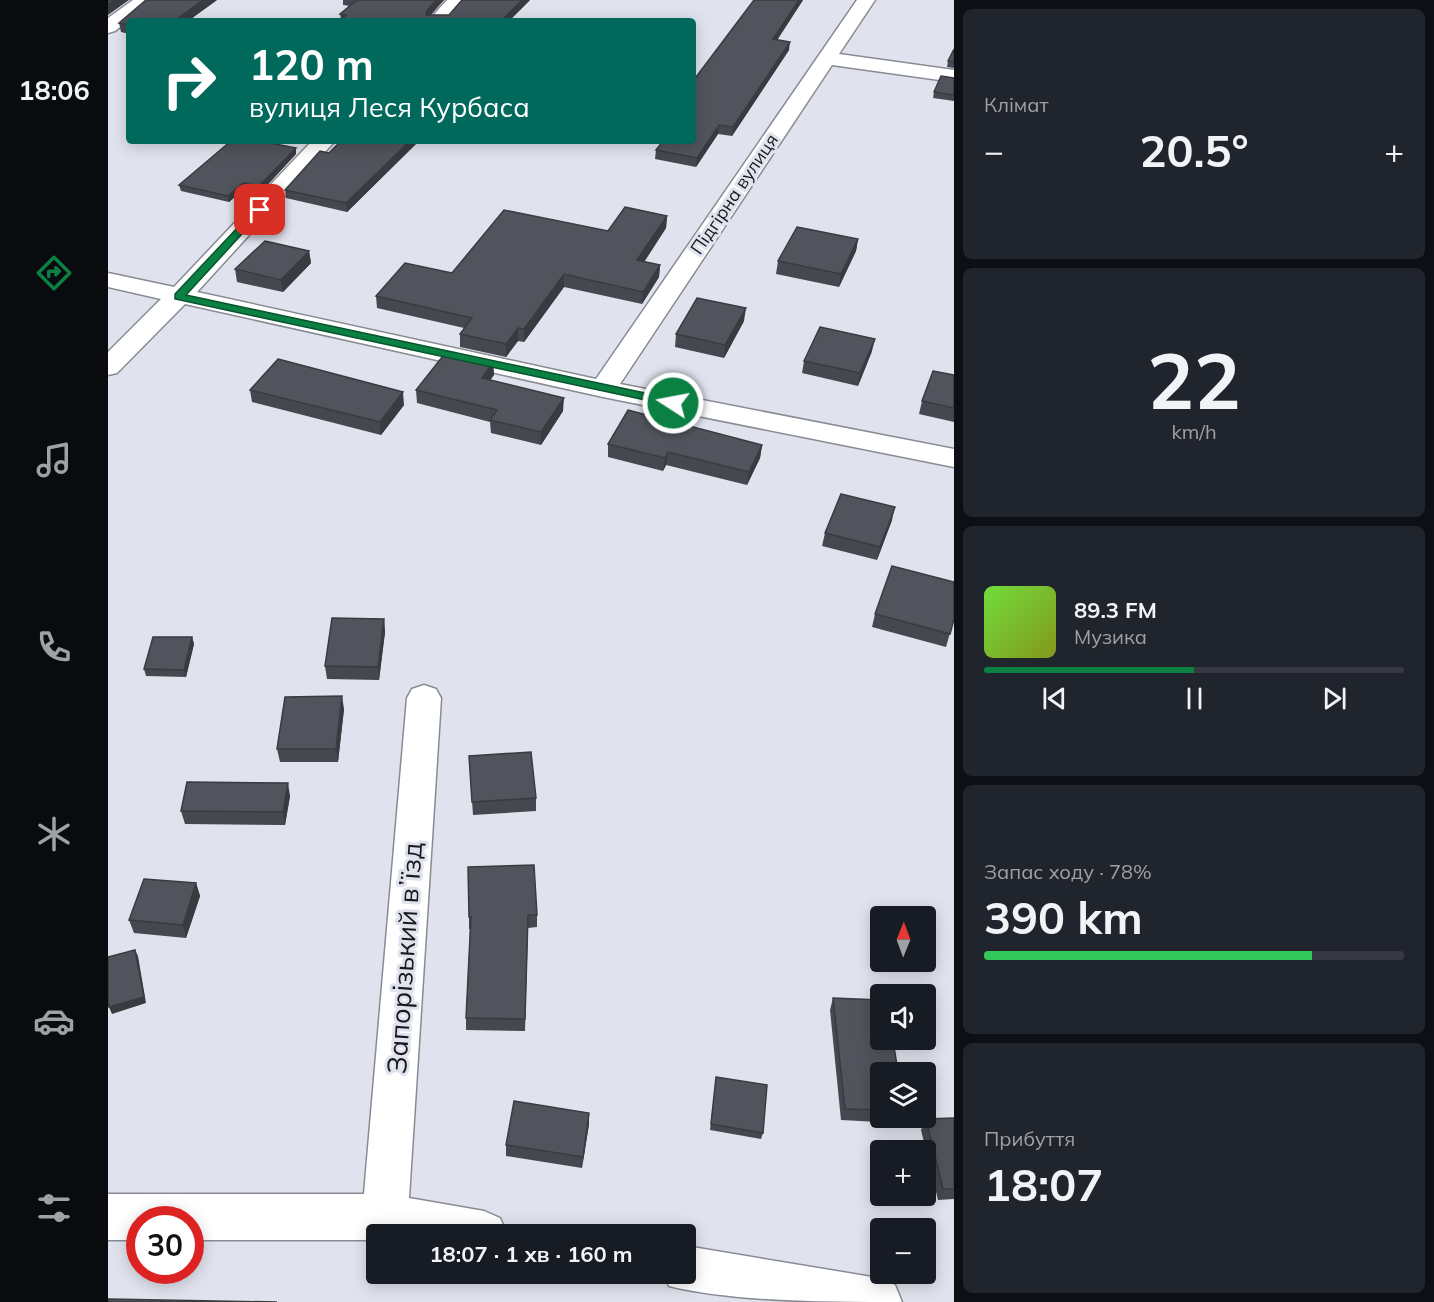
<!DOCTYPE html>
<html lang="uk">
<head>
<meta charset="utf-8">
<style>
  body { margin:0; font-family:Mulish,sans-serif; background:#20242c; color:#f1f3f6; height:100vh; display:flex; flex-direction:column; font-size:22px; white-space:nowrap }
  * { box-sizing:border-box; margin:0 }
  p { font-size:20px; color:#9ea1a6 }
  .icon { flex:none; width:33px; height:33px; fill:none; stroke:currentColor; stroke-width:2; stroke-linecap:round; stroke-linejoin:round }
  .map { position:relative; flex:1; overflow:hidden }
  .details { display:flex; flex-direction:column; gap:9px; padding:9px; background:#0d0f14; width:480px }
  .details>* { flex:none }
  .banner { position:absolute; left:18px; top:18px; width:570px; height:126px; border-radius:6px; box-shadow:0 3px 15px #0003; background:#00695c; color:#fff; overflow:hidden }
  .needle { width:39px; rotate:1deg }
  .fabs { position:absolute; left:762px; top:906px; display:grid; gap:12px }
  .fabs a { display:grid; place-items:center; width:66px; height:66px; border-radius:6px; background:#171b24; box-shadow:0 3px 15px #0003; font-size:30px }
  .speed { position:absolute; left:18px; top:1206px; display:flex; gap:12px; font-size:30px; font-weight:700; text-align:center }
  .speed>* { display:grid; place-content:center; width:78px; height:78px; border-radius:50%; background:#171b24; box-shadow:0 3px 15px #0003; line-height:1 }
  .speed .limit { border:9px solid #d22; background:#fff; color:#111 }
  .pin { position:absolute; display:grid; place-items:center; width:51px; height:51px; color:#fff; margin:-26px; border-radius:12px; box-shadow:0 3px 9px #0006 }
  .me { position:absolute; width:66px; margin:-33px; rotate:281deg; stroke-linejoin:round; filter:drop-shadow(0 0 4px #0008) }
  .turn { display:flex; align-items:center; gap:21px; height:126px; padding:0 24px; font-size:27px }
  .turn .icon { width:78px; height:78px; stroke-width:2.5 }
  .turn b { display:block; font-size:42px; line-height:51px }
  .big { font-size:45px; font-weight:700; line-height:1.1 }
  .details .card { flex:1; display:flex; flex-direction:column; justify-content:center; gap:9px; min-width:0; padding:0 21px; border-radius:9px; background:#20242c }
  .details .dial { align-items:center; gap:0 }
  .dial b { font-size:78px; line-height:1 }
  .song { display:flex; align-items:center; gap:18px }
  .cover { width:72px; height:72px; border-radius:9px; background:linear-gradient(135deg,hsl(100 70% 55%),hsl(70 70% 35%)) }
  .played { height:6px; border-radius:3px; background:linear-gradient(90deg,#0b8043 50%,#363941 50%) }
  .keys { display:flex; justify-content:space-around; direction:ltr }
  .heat { display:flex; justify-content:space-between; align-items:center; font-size:33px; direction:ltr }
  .charge { height:9px; border-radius:4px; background:linear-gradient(90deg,#34c759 78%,#363941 0) }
  .trip { position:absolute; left:258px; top:1224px; width:330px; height:60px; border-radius:6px; background:#171b24; box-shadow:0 3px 15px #0003; font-weight:700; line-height:60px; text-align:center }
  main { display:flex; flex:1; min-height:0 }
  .menu { display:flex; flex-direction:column; width:108px; justify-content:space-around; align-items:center; background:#090b0e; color:#9ea1a6 }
  .menu .icon { width:42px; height:42px }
  .menu .selected { color:#0b8043 }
  .menu b { font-size:27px; color:#f1f3f6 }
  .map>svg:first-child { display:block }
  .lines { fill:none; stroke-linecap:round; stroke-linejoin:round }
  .minor-casing { stroke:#898b94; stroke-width:3 }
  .minor { fill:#fff; fill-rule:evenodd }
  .wall { fill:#46484f }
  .shaded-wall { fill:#393b40 }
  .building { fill:#51545c; stroke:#393b40; stroke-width:1.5 }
  .route { fill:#0b8043; stroke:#07532c; stroke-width:1.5 }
  .labels { text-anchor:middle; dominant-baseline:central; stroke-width:6; stroke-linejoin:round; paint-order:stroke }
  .far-street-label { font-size:18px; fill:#18191c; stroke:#e0e3ed }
  .near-street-label { font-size:27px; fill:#18191c; stroke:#e0e3ed }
</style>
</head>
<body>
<main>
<nav class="menu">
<b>18:06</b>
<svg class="icon selected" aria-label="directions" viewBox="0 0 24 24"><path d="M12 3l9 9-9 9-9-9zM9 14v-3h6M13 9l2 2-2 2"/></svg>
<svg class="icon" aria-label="music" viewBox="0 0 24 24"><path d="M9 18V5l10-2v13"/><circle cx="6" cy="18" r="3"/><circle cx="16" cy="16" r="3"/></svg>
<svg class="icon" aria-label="phone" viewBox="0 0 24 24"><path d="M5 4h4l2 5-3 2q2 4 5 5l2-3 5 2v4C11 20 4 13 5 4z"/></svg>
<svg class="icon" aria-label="climate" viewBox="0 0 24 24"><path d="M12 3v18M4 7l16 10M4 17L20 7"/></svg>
<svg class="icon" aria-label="car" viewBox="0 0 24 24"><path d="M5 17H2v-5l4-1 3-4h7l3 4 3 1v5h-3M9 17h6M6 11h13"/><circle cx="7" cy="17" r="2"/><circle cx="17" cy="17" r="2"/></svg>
<svg class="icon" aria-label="filters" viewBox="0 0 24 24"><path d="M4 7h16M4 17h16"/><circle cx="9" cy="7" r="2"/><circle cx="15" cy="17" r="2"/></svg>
</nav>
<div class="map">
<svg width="846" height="1302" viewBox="0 0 846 1302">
  <rect width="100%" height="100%" fill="#e0e3ed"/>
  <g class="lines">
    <g class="minor-casing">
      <path id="minor" d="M25,0H46L7,31L0,33V18Z
        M339,0H358L340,21H320Z
        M749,0H767L731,54L846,70V82L724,65L512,384L846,449V467L495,397L77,304L9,373L0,375V352L53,299L0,287V273L66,287L204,141H227L89,292L488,379Z
        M316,685L328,689L333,698L301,1198L376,1211L392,1218L399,1234H268V1240H82V1220H32V1240H0V1194H256L299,698L304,689Z
        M578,1246L770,1278L787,1285L794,1302C724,1302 625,1302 561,1286L556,1274H578Z"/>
    </g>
    <use href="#minor" class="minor"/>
  </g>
  <path class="wall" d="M109,0L80,21H21V34L13,32L11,23Z
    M235,0H336L323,15H341L422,0L401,21H231L233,19L232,14L242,6L235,5Z
    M646,0H695L669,40L681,50L624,136L610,134L588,167L547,159L548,150L585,141Z
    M846,49V68L839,67L840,61Z
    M846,78V101L825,98L826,92Z
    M233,141H311L239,212L178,198L177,190L221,153Z
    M188,154L152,193L136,189L121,202L73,191L71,185Z
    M559,216L558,228L536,262L552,265L551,277L534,304L456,287L416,342L410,341L398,357L352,347V334L356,328L269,308L268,296L344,273Z
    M750,239L748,251L731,287L668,274L670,261Z
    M201,251L203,263L175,292L129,282L127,269Z
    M636,321L616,358L567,347L568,334Z
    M764,351L750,386L694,373L696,361Z
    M385,362L386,375L382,380L455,411L433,445L383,433L382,422L309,403L308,390Z
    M846,375V422L811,414L814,401Z
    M142,390L296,405L273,435L144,402Z
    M500,444L654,445L652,458L639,485L558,465L555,471L500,457Z
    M784,520L769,560L714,546L717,533Z
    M767,614L846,619L838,647L764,627Z
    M276,619L277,632L271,680L219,679L217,666Z
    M84,637L86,644L78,677L38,676L36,669Z
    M236,709L230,762H172L169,749Z
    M361,756L428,798V811L365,815Z
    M182,796L177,825L77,824L73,811Z
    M88,883L92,896L78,938L26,933L21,920Z
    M429,915V927L420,928L417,1031L358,1030V1018L362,929H361V917Z
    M725,998L772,1072V1118H793L790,1123L733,1120L722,1010Z
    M608,1077L655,1133L653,1139L602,1130Z
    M481,1113V1124L474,1168L398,1156V1145Z
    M846,1118V1199L830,1200L813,1130L818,1119Z"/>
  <path class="shaded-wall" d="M7,0H21L0,15V5Z
    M95,0H109L80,21H66Z
    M328,0H336L318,19V12Z
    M414,0H422L401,21H393Z
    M691,0H695L664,48L665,39Z
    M682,42L681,50L624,136L625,127Z
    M611,125L610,134L588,167L589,158Z
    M302,141H311L239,212L238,203Z
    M188,148V154L152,193L151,186Z
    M135,183L136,189L121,202L120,196Z
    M559,216L558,228L529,273V260Z
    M750,239L748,251L731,287L733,274Z
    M201,251L203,263L175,292L173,280Z
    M552,265L551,277L534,304L535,292Z
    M456,274V287L416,342V329Z
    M638,308L636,321L616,358L617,345Z
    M410,328V341L398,357V344Z
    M767,339L764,351L750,386L752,373Z
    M385,362L386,375L374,391V378Z
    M295,392L296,405L273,435L272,422Z
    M456,398L455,411L433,445V432Z
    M654,445L652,458L639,485L641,472Z
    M560,452L558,465L555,471L557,458Z
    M787,507L784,520L769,560L772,547Z
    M276,619L277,632L271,680L270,667Z
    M84,637L86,644L78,677L76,670Z
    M234,696L236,709L230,762L228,749Z
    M180,783L182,796L177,825L175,812Z
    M88,883L92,896L78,938L75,925Z
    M27,950L30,956L38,1003L4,1014L1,1007Z
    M481,1113V1124L474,1168L475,1157Z"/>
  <path class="building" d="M0,0H7L0,5Z
    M38,0H95L66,21H21V25L11,23Z
    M249,0H328L318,12V15H341L354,0H414L393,21H231L238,15L232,14Z
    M646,0H691L665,39L682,42L625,127L611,125L589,158L548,150L555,141H585V81Z
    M846,49V62L840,61Z
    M833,76L846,78V95L826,92Z
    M123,141H152L188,148L151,186L135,183L120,196L71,185Z
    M233,141H302L238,203L177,190L212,151L221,153Z
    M517,207L559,216L529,260L552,265L535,292L456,274L416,329L410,328L398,344L352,334L364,318L268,296L297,263L344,273L396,210L500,231Z
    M689,227L750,239L733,274L670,261Z
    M157,241L201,251L173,280L127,269Z
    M589,298L638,308L617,345L568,334Z
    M712,327L767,339L752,373L696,361Z
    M338,352L385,362L374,378L456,398L433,432L382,420L389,410L308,390Z
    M170,359L295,392L272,422L142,390Z
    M825,371L846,375V408L814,401Z
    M520,410L654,445L641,472L560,452L557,458L500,444Z
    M733,494L787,507L772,547L717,533Z
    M784,566L846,582V619L842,634L767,614Z
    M224,618L276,619L270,667L217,666Z
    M45,637H84L76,670L36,669Z
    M234,696L228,749H169L177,697Z
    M423,752L428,798L364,802L361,756Z
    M79,782L180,783L175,812L73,811Z
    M426,865L429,915H420L417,1019L358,1018L363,917H361L360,867Z
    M36,879L88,883L75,925L21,920Z
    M27,950L36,997L1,1007L0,1001V957Z
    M725,998L772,1000V1040H785L790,1072H772V1110L737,1109Z
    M608,1077L659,1085L655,1133L603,1124Z
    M406,1101L481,1113L475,1157L398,1145Z
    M846,1118V1189H835L818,1119Z
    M0,1299L169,1302H0Z"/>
  <path class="route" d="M148,208L156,210L78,295L565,399L571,403L565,406L67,299V294Z"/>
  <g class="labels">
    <g class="far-street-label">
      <text transform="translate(626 194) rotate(-56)">Підгірна вулиця</text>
    </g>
    <g class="near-street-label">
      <text transform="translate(296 958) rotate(-86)">Запорізький вʼїзд</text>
    </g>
  </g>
</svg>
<div class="fabs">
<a><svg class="needle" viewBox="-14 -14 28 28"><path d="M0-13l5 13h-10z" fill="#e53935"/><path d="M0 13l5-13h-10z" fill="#9ea1a6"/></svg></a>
<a><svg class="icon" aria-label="sound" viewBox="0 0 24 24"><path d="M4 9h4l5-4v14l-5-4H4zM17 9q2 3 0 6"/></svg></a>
<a><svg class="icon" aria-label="layers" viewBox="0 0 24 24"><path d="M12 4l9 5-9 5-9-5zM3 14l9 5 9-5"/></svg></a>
<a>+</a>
<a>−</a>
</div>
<div class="speed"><div class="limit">30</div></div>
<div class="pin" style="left:152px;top:210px;background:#d93025"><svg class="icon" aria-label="arrive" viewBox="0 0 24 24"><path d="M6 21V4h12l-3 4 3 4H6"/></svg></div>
<svg class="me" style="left:565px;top:403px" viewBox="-20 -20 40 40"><circle r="17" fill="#0b8043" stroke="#fff" stroke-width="3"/><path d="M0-11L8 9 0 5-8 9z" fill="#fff"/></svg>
<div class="trip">18:07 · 1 хв · 160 m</div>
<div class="banner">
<div class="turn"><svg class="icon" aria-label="right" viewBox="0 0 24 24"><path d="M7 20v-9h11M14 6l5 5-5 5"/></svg><div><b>120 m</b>вулиця Леся Курбаса</div></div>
</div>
</div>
<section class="details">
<div class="card"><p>Клімат</p>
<div class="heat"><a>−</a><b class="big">20.5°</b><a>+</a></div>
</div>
<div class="card dial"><b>22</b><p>km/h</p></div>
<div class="card">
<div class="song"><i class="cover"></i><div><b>89.3 FM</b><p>Музика</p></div></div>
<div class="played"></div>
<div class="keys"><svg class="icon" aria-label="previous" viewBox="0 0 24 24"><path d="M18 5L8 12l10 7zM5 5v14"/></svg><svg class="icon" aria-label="pause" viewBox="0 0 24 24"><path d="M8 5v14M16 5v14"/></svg><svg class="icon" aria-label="next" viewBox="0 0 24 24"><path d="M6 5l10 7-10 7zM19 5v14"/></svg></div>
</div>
<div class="card"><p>Запас ходу · 78%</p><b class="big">390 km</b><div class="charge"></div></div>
<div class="card"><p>Прибуття</p><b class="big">18:07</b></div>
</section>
</main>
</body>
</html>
